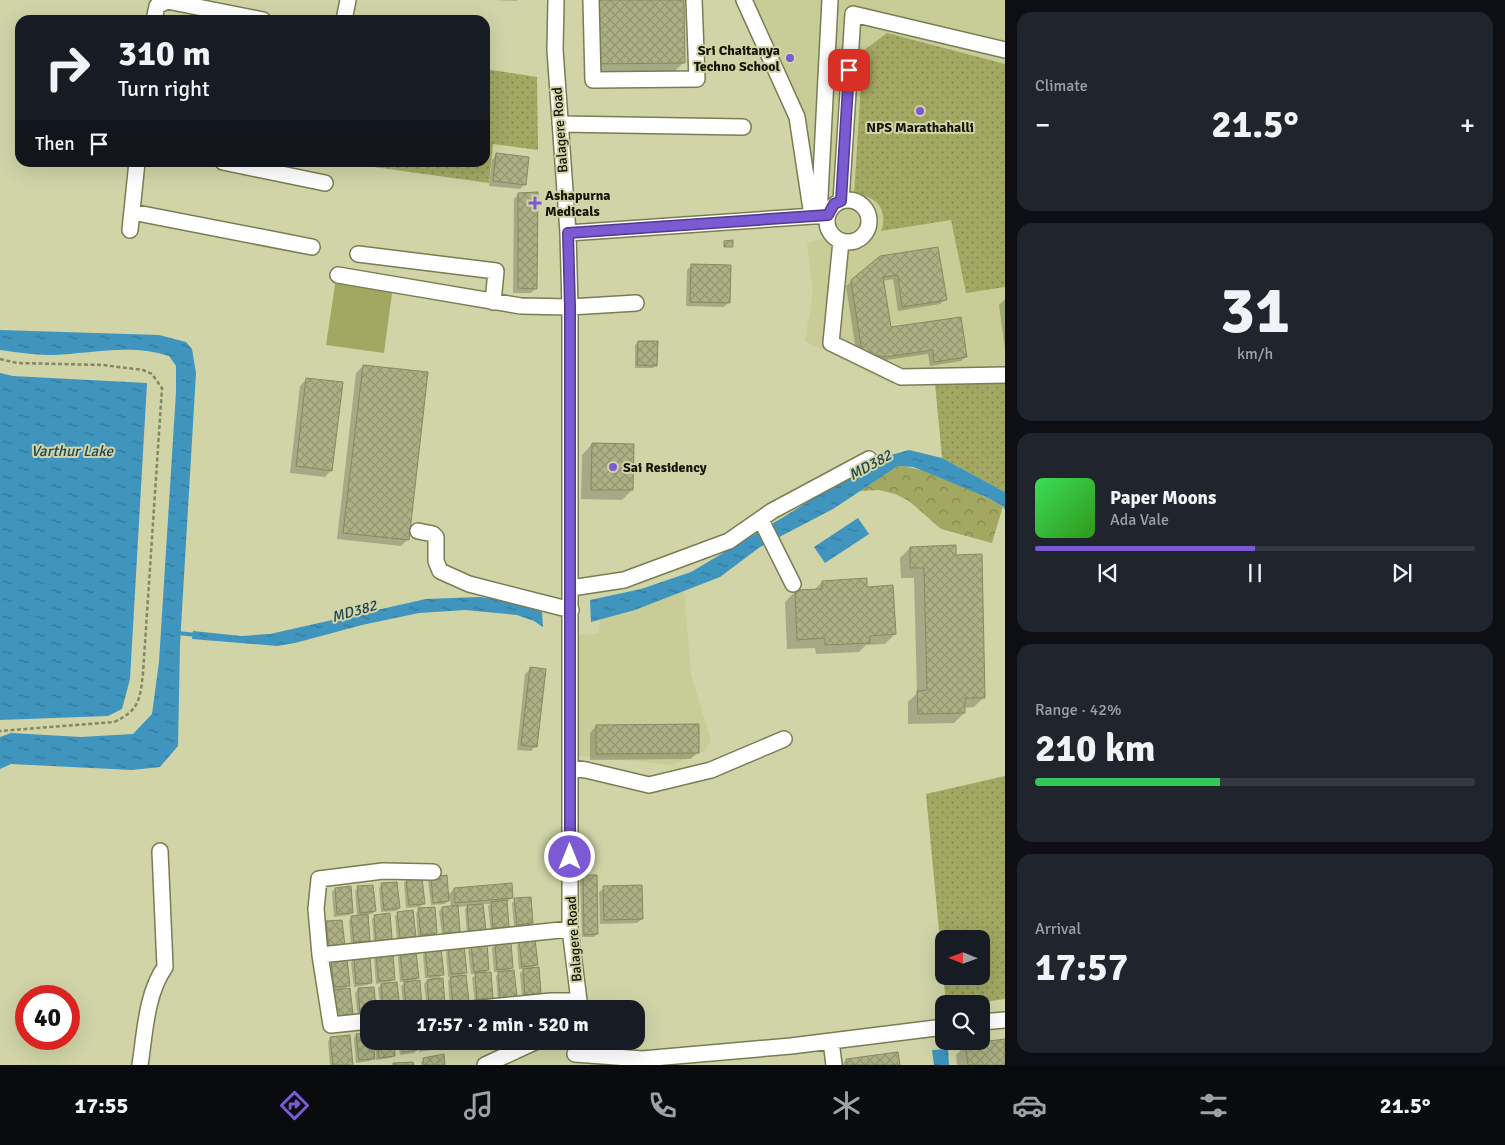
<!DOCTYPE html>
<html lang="en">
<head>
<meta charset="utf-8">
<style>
  body { margin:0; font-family:Signika,sans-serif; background:#20242c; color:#f1f3f6; height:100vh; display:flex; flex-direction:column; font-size:19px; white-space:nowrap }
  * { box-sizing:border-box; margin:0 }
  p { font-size:16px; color:#9ea1a6 }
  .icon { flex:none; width:28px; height:28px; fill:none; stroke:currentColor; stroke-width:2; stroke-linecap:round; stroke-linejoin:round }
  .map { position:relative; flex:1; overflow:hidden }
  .details { display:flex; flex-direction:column; gap:12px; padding:12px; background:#0d0f14; width:500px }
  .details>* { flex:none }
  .hud { position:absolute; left:15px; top:15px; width:475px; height:152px; border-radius:15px; box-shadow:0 5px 20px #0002; background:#171b24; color:#f1f3f6; overflow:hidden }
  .needle { width:32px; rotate:271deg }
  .controls { position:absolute; left:935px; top:930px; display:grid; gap:10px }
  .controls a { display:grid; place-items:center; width:55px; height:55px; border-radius:10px; background:#171b24; box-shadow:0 5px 20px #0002; font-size:25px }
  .speed { position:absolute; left:15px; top:985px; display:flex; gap:10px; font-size:25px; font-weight:700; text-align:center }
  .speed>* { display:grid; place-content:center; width:65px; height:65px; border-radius:50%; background:#171b24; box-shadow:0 5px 20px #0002; line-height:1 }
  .speed .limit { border:8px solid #d22; background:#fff; color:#111 }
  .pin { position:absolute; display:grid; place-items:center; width:42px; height:42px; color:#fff; margin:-21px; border-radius:10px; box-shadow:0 2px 8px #0006 }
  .me { position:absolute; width:55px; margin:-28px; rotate:0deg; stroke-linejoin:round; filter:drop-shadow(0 0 4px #0008) }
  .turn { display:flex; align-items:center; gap:18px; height:105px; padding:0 20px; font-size:22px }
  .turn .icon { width:65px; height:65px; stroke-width:2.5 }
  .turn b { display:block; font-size:35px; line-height:42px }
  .then { display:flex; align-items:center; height:48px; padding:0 20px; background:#0003; gap:10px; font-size:19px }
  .big { font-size:38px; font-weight:800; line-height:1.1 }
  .details .tile { flex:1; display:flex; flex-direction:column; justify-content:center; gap:8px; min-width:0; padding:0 18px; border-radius:15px; background:#20242c }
  .details .dial { align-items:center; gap:0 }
  .dial b { font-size:65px; line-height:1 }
  .song { display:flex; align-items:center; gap:15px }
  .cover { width:60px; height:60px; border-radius:8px; background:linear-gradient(135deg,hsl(130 70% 55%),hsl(110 70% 35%)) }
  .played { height:5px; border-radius:2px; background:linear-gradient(90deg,#7c5ad4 50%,#363941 50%) }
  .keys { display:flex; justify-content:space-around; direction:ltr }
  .heat { display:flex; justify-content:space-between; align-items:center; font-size:28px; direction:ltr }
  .charge { height:8px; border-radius:4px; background:linear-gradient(90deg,#34c759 42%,#363941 0) }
  .trip { position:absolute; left:360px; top:1000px; width:285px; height:50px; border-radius:15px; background:#171b24; box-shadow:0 5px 20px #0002; font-weight:800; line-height:50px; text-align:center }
  .tabs { display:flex; height:80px; justify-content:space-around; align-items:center; background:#090b0e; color:#9ea1a6 }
  .tabs .icon { width:35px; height:35px }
  .tabs .selected { color:#7c5ad4 }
  .tabs b { font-size:22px; color:#f1f3f6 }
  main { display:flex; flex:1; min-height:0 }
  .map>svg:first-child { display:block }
  .built { fill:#c8cd98 }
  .grass { fill:url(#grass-dots); fill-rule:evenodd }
  .park { fill:url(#park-crowns) }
  .pitch { fill:#a2a862 }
  .water { fill:url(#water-ripples) }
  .shadow { fill:#0003 }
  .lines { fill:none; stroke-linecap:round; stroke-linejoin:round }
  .stream { stroke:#3f95be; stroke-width:4 }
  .building { fill:url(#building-cross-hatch); stroke:#868a5f }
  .minor-casing { stroke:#797d53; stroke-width:18 }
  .path { stroke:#848766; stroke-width:2.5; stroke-dasharray:4 2.5; stroke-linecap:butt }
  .minor { stroke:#fff; stroke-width:15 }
  .route-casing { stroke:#513a8a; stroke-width:12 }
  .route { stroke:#7c5ad4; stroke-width:9 }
  .poi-dot { fill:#7c5ad4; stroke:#d0d4a7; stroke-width:2 }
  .labels { text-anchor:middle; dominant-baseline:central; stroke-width:4; stroke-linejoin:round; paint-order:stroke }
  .poi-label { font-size:14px; font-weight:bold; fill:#131404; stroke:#d0d4a7; text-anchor:start }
  .street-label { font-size:14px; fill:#131404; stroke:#d0d4a7 }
  .water-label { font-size:15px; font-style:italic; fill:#1e4356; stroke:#d0d4a7 }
</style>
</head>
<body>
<main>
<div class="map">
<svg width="1005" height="1065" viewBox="0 0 1005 1065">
  <defs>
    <pattern id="grass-dots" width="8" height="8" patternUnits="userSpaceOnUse" patternTransform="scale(1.25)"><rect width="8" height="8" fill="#a2a862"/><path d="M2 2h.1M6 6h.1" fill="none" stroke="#83884f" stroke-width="1.8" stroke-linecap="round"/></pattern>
    <pattern id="park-crowns" width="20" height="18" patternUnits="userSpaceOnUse" patternTransform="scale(1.25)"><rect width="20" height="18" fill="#a2a862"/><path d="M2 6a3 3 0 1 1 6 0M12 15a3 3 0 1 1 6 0" fill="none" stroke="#83884f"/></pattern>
    <pattern id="water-ripples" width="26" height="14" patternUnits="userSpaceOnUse" patternTransform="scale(1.25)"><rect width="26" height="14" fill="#3f95be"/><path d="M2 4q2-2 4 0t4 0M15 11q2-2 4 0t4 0" fill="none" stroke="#347898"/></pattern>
    <pattern id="building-cross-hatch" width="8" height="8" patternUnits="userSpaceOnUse" patternTransform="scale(1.25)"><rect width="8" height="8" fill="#acb084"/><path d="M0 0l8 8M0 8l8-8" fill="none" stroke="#939670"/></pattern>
  </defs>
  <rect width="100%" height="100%" fill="#d0d4a7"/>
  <path class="built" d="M734,0H1005V381L891,384L805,341L813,292L807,243L825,239L828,198L801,200L789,116Z
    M684,591L691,675L711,740L705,751L672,765L574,755L579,635L599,634L600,619L635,610Z"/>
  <path class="grass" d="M887,33L1005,64V287L966,293L951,220L881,231C889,211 876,193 854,196L863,51Z
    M485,69L537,77L538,150L493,144L489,183L345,163L485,162Z
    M1005,381V492L942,458L935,383Z
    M1005,776V999L968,1004H946L926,794ZM944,939H981V976H944Z"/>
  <path class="park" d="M898,466C931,468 974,491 1003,506L992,543L941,529L909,501L895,494L879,490L860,491Z"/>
  <path class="pitch" d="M336,278L393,286L384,353L326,345Z"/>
  <path class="water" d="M0,330L159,335L186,342L192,349L196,373L180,644L178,746L160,767L132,770L11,764L0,769V737L11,733L81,737L133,734L152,714L159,662L176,392V366L169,356C129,343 91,354 50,355C34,355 16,352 0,350Z
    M0,373L13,376L147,383L130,679L122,709L108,716L0,720Z
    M909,450L942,458L1005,492V510L1003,506L984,496L931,474L913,467L898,466L833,509L760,547L720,577L635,610L591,622L590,600L641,589L691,572L782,518L846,478L891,455Z
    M858,518L869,534L825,563L814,547Z
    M480,597L516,602L542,612L543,627L534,621L517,615L465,610L419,613L362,625L295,643L277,646L192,639L193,631L241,636L270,634L426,599Z
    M948,1049L949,1065H934L932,1050Z"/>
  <path class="shadow" d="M495,0H517L516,1Z
    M683,0L684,62L674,72L586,74Z
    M496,155L525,184L520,189L489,186L492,160Z
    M518,194L536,288L531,293H513L514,199Z
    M880,257L945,299L940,304L898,311L893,279L883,281L890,329L966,356L961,361L930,366L928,354L880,361L857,357L846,286Z
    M692,265L729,302L724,307L686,306L687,270Z
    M1004,300H1005V349L999,305Z
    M638,342L656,365L653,368H635V345Z
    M363,366L407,540L401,546L337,539L356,373Z
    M307,379L331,470L325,477L290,473L300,386Z
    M592,444L632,490L622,500L581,499L582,455Z
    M910,548L955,556L984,697L974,707L964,708V713L954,723L908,724V702L917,693L914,578H901L900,558Z
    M822,582L866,588L895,634L885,644L866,645L859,652L816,654L815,648L787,649L785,602L795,592L813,591Z
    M530,669L536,746L531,751L517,750L525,674Z
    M596,726L698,752L691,759L590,760V733Z
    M583,876L597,934L594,937H582L580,879Z
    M431,878L447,896L454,889L512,897L507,902L508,926L505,929L491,931L488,906L491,904H482L484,929L481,932L467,934L465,909L468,906L457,907L459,932L456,935L442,936L439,911L442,908L451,907L450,899L445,904L431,905L428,881Z
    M407,880L423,904L420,907L406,908L404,883Z
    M382,885L399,908L396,911L381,912L379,888Z
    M358,888L375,911L372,914H366L369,940L366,943L351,944L349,920L352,917L357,916L355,891Z
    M604,888L642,919L637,923L600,924L599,892Z
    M335,889L352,912L349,915L334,917L332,892Z
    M515,900L532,923L529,926L514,927L512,903Z
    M419,910L436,933L433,936L418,937L416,913Z
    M398,913L414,936L411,939L397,940L395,916Z
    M375,916L391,939L388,942L374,943L372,919Z
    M327,922L344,946L326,950L324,925Z
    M520,942L536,965L533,969L540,993L537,996L522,997L520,973L524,969H519L517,945Z
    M495,945L512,968L508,972L515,996L512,999L498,1001L496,976L500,972H494L492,948Z
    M471,947L488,970L484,974L492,998L489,1001L475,1002L472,978L476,974H471L468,950Z
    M449,949L465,972L461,977L468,1001L464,1004L450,1006L448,981L452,976L448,977L446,952Z
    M426,951L443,974L437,980L444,1004L441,1007L427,1008L424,984L430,978H425L423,954Z
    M401,954L418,978L413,982L421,1006L418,1009H404L401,986L406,982H400L398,957Z
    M377,956L394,979L388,984L398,1009H381L378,988L383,983L376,984L374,959Z
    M354,959L371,982L368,985L354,987L351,962Z
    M332,962L348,985L344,990L351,1014L348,1017L334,1018L332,994L336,989L331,990L329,965Z
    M358,989L369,1009L358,1017L355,993Z
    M357,1035L369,1041L373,1058L370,1061L356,1063L354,1038Z
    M331,1038L352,1065H330L328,1041Z
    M375,1041H393L394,1055L391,1058L376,1060Z
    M398,1041H436V1047L433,1050L419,1052V1048L414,1053L400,1055Z
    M439,1041H457V1042L454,1045L440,1046Z
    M1005,1041V1065H957L956,1055L966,1045Z
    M424,1059L444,1065H421V1062Z
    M846,1060L898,1065H841Z"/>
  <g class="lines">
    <path class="stream" d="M177,633L197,635"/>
  </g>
  <path class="building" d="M594,0H684L685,63L596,64Z
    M496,153L529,157L526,185L493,181Z
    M538,192L537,289L518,288V193Z
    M733,240V247H724V241Z
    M938,247L947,300L902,307L898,275L883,277L891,327L961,317L967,357L934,362L933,350L885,357L862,352L851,280L880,256Z
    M691,264L731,265L730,303L690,302Z
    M638,341H658L657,366L637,365Z
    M363,365L428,372L409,540L343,533Z
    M306,378L343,382L332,471L296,466Z
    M592,443L634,444L633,490H591Z
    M956,545V555L982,554L985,698H965V713L918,714L917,691L927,690L924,568H910V547Z
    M867,578V587L893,585L896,634L870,636V643L825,645V638L797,640L795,590L822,589V581Z
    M530,667L546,669L537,747L521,745Z
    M699,724V753L596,754V725Z
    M447,875L449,901L433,903L431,877Z
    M583,875H597L598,934L584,935Z
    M422,878L425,904L409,905L406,879Z
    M397,882L400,908L384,910L381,883Z
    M512,883L513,898L455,903L454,888Z
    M373,885L376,911L360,913L357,886Z
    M642,885L643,919L604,920L603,886Z
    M351,886L353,913L337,914L335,888Z
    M531,897L533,923L517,925L514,898Z
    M507,900L509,927L493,928L491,902Z
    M483,904L486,930L469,931L467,905Z
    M458,905L460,932L444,933L442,907Z
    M435,907L437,933L421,935L418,908Z
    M413,910L416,937L400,938L397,912Z
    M390,913L392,939L376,941L374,915Z
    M368,914L370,941L354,942L351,916Z
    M342,920L345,946L329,947L326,921Z
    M535,939L538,965L522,967L519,940Z
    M511,942L513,968L497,970L495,943Z
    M487,944L489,970L474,972L471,945Z
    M464,946L467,973L451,974L448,948Z
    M441,948L444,975L428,976L425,950Z
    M416,952L419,978L403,980L400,953Z
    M393,954L395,980L379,981L376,955Z
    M370,956L372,983L356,984L354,958Z
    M347,959L350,986L334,987L331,961Z
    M539,967L541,993L525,995L523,969Z
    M514,970L517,997L500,998L498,972Z
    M491,972L493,998L477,1000L475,973Z
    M466,975L469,1001L453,1003L450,977Z
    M443,978L445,1005L429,1006L427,980Z
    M420,980L422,1007L406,1008L404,982Z
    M397,982L400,1009H383L381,984Z
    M374,987L376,1009H369V1014L360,1015L358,988Z
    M350,988L353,1014L337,1016L334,990Z
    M369,1033V1041H373L375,1059L359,1060L356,1034Z
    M350,1035L353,1065H333L330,1037Z
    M1005,1039V1065H968L965,1044Z
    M377,1041H394L395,1056L379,1058Z
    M401,1041H417L418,1050L402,1052Z
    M421,1041H437L438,1048L422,1049Z
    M442,1041H458V1043L442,1044Z
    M898,1052L900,1065H847L846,1059Z
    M444,1054L445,1065H424L423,1058Z
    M413,1062L414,1065H393V1063Z"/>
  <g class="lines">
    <g class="minor-casing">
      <path id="minor" d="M556,0L555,50L568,233L570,307V929L579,1001V1009
        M591,0L593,80L697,79L694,0
        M744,0L797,117L812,216
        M154,20L157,6L167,1L263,20
        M344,20L348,0
        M560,124L743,127
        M223,162L325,183
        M827 221a21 21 0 1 1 42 0a21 21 0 1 1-42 0Z
        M841,201L853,14L1005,50
        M132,212L312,247
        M819,215L830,0
        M130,230L137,162
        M568,233L828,215
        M841,241L831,343L901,377L1005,375
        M358,254L496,271L493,302
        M338,275L521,306L570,307L636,303
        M761,520L793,584
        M418,531L433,534L436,537V561L440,571L469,584L571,610
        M571,588L624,580L729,541L772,511L869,459
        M570,768L586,770L649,785L711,770L784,739
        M320,955L570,929
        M472,1009L551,1001H579
        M369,1021L331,1025L320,955L316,909L319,879L383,871L433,872
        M981,1022L1005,1020
        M831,1041L834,1065
        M575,1054L642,1059L791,1046L944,1027
        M140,1065C145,1033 146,994 165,967L160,851
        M485,1065L537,1041"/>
    </g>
    <path class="path" d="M0,359L17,363L103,365L143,370L152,374L162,388L143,673C140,699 140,710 114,722L0,731"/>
    <use href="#minor" class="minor"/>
  </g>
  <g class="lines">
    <g class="route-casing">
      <path id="route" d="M570,857V307L568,233L828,215L834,204L841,201L849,70"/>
    </g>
    <use href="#route" class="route"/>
  </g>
  <g class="poi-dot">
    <circle cx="790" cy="58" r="5"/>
    <circle cx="920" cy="111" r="5"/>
    <path d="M532.5 195.5h5v5h5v5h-5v5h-5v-5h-5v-5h5z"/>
    <circle cx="613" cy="467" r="5"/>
  </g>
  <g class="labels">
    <g class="poi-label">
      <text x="780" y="50" text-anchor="end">Sri Chaitanya<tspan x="780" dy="16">Techno School</tspan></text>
      <text x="920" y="127" text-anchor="middle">NPS Marathahalli</text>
      <text x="545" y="195">Ashapurna<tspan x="545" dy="16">Medicals</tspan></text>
      <text x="623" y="467">Sai Residency</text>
    </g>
    <g class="street-label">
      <text transform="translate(560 130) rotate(-94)">Balagere Road</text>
      <text transform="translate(574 939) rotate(-94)">Balagere Road</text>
    </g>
    <g class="water-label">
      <text x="72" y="451">Varthur Lake</text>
      <text transform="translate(870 465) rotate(-29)">MD382</text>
      <text transform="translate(354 611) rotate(-16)">MD382</text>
    </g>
  </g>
</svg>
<div class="controls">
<a><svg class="needle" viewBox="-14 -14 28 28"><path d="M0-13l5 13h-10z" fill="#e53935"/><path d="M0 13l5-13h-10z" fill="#9ea1a6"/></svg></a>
<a><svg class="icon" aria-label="search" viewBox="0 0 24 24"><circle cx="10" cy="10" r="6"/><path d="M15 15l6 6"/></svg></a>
</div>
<div class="speed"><div class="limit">40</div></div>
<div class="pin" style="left:849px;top:70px;background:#d93025"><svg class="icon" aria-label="arrive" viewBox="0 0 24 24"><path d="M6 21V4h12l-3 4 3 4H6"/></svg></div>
<svg class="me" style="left:570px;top:857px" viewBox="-20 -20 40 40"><circle r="17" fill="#7c5ad4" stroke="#fff" stroke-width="3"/><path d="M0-11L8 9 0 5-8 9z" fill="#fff"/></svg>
<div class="trip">17:57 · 2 min · 520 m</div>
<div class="hud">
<div class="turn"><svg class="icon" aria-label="right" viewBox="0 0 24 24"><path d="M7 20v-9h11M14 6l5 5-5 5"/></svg><div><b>310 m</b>Turn right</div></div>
<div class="then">Then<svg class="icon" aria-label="arrive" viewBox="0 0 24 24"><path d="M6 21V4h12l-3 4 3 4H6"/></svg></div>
</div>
</div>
<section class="details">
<div class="tile"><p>Climate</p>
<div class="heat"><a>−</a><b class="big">21.5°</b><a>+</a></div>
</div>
<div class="tile dial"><b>31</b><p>km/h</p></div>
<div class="tile">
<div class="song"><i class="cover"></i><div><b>Paper Moons</b><p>Ada Vale</p></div></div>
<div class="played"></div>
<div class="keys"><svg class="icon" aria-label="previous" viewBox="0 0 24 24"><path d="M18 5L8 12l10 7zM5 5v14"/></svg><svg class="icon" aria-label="pause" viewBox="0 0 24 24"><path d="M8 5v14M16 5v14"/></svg><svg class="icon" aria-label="next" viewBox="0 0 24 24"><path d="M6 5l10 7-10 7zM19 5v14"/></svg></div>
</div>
<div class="tile"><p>Range · 42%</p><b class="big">210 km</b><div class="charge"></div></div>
<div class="tile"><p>Arrival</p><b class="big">17:57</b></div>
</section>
</main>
<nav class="tabs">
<b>17:55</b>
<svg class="icon selected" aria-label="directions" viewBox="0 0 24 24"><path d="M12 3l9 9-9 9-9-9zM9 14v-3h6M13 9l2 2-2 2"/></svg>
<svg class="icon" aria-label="music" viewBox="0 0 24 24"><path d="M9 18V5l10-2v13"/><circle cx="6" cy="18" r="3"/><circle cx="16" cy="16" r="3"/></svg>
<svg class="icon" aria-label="phone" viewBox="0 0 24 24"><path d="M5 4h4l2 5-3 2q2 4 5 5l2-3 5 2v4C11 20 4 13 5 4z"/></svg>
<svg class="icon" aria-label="climate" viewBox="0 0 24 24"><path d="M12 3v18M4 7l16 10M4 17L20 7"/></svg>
<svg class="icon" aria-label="car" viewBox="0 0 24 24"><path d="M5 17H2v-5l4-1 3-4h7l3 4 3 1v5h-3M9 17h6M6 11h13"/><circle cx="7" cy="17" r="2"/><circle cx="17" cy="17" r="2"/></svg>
<svg class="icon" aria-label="filters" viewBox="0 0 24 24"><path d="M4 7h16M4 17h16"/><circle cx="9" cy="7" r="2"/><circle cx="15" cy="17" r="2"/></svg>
<b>21.5°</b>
</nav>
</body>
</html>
